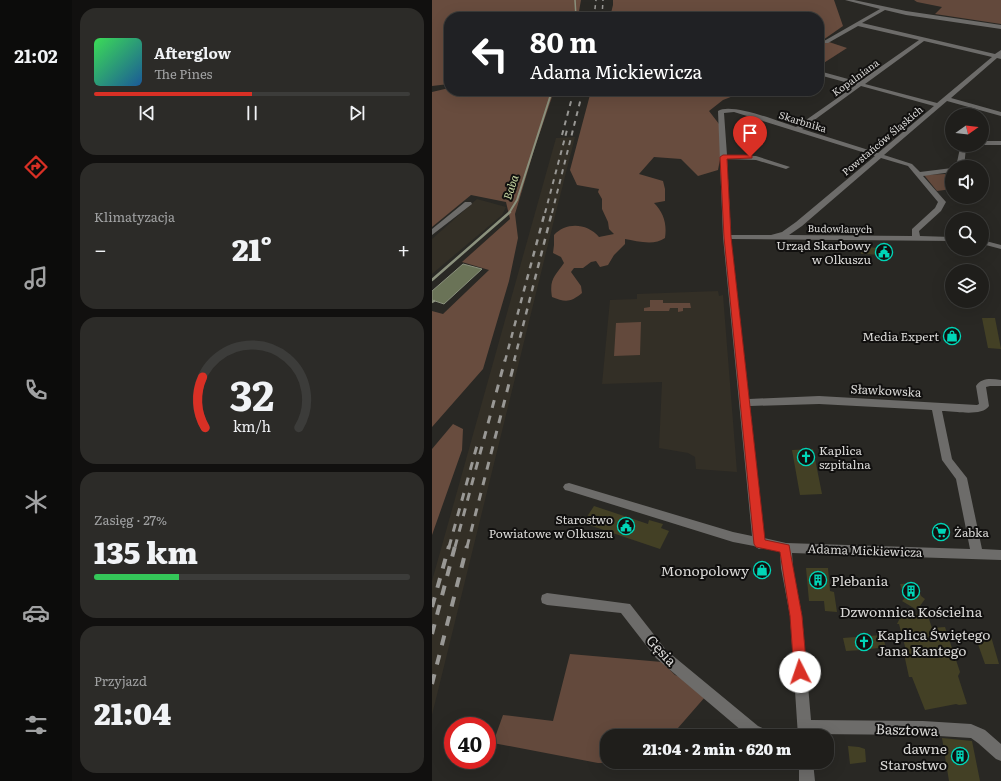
<!DOCTYPE html>
<html lang="pl">
<head>
<meta charset="utf-8">
<style>
  body { margin:0; font-family:Literata,serif; background:#2c2b28; color:#f1f3f6; height:100vh; display:flex; flex-direction:column; font-size:15px; white-space:nowrap }
  * { box-sizing:border-box; margin:0 }
  p { font-size:13px; color:#a1a2a3 }
  .icon { flex:none; width:22px; height:22px; fill:none; stroke:currentColor; stroke-width:2; stroke-linecap:round; stroke-linejoin:round }
  .map { position:relative; flex:1; overflow:hidden }
  .drawer { display:flex; flex-direction:column; gap:8px; padding:8px; background:#11100f; width:360px }
  .drawer>* { flex:none }
  .hud { position:absolute; left:12px; top:12px; width:380px; height:84px; border-radius:16px; box-shadow:0 4px 16px #0002,0 0 0 1px #3c3c3a; background:#202124; color:#fff; overflow:hidden }
  .needle { width:26px; rotate:76deg }
  .controls { position:absolute; left:513px; top:108px; display:grid; gap:8px }
  .controls a { display:grid; place-items:center; width:44px; height:44px; border-radius:50%; background:#1f1e1b; box-shadow:0 4px 16px #0002,0 0 0 1px #3c3c3a; font-size:20px }
  .speed { position:absolute; left:12px; top:717px; display:flex; gap:8px; font-size:20px; font-weight:700; text-align:center }
  .speed>* { display:grid; place-content:center; width:52px; height:52px; border-radius:50%; background:#1f1e1b; box-shadow:0 4px 16px #0002,0 0 0 1px #3c3c3a; line-height:1 }
  .speed .limit { border:6px solid #d22; background:#fff; color:#111 }
  .pin { position:absolute; display:grid; place-items:center; width:34px; height:34px; color:#fff; margin:-41px -17px; border-radius:50% 50% 50% 0; rotate:-45deg; box-shadow:0 0 4px #0007 }
  .pin .icon { rotate:45deg }
  .me { position:absolute; width:44px; margin:-22px; rotate:356deg; stroke-linejoin:round; filter:drop-shadow(0 0 3px #0008) }
  .turn { display:flex; align-items:center; gap:14px; height:84px; padding:0 20px; font-size:18px }
  .turn .icon { width:52px; height:52px; stroke-width:2.5 }
  .turn b { display:block; font-size:28px; line-height:34px }
  .big { font-size:30px; font-weight:800; line-height:1.1 }
  .drawer .widget { flex:1; display:flex; flex-direction:column; justify-content:center; gap:6px; min-width:0; padding:0 14px; border-radius:16px; background:#2c2b28 }
  .drawer .dial { align-items:center; gap:0 }
  .dial svg { height:104px; overflow:visible; fill:none; stroke:#3c3c3a; stroke-width:7; stroke-linecap:round; text-anchor:middle }
  .dial text { fill:#f1f3f6; stroke:none }
  .song { display:flex; align-items:center; gap:12px }
  .cover { width:48px; height:48px; border-radius:6px; background:linear-gradient(135deg,hsl(130 70% 55%),hsl(210 70% 35%)) }
  .played { height:4px; border-radius:2px; background:linear-gradient(90deg,#d93025 50%,#3c3c3a 50%) }
  .keys { display:flex; justify-content:space-around; direction:ltr }
  .heat { display:flex; justify-content:space-between; align-items:center; font-size:22px; direction:ltr }
  .charge { height:6px; border-radius:3px; background:linear-gradient(90deg,#34c759 27%,#3c3c3a 0) }
  .trip { position:absolute; left:168px; top:729px; width:234px; height:40px; border-radius:16px; background:#1f1e1b; box-shadow:0 4px 16px #0002,0 0 0 1px #3c3c3a; font-weight:800; line-height:40px; text-align:center }
  main { display:flex; flex:1; min-height:0 }
  .menu { display:flex; flex-direction:column; width:72px; justify-content:space-around; align-items:center; background:#0c0c0b; color:#a1a2a3 }
  .menu .icon { width:28px; height:28px }
  .menu .active { color:#d93025 }
  .menu b { font-size:18px; color:#f1f3f6 }
  .map>svg:first-child { display:block }
  .built { fill:#332f26 }
  .green { fill:#63493c }
  .forest { fill:#684c3e }
  .water { fill:#6a7357; stroke:#8b917d }
  .lines { fill:none; stroke-linecap:round; stroke-linejoin:round }
  .stream-far2 { stroke:#8b917d; stroke-width:1.5 }
  .stream-far1 { stroke:#8b917d; stroke-width:2 }
  .stream { stroke:#8b917d; stroke-width:2.5 }
  .building { fill:#434025 }
  .minor { fill:#6d6c6a; fill-rule:evenodd }
  .rail-far4 { stroke:#999895; stroke-width:1.5; stroke-dasharray:4 4; stroke-linecap:butt }
  .rail-far3 { stroke:#999895; stroke-width:2; stroke-dasharray:5 5; stroke-linecap:butt }
  .rail-far2 { stroke:#999895; stroke-width:2.5; stroke-dasharray:6 6; stroke-linecap:butt }
  .rail-far1 { stroke:#999895; stroke-width:3; stroke-dasharray:8 8; stroke-linecap:butt }
  .rail { stroke:#999895; stroke-width:4; stroke-dasharray:10 10; stroke-linecap:butt }
  .route { fill:#d93025; stroke:#8d1f18 }
  .labels { text-anchor:middle; dominant-baseline:central; stroke-width:4; stroke-linejoin:round; paint-order:stroke }
  .far-street-label { font-size:10px; fill:#d9d8d6; stroke:#11100f }
  .far-water-label { font-size:11px; font-style:italic; fill:#c9d9a4; stroke:#11100f }
  .poi-label { font-size:12px; fill:#d9d8d6; stroke:#11100f; text-anchor:end }
  .street-label { font-size:12px; fill:#d9d8d6; stroke:#11100f }
  .near-poi-label { font-size:14px; fill:#d9d8d6; stroke:#11100f; text-anchor:end }
  .near-street-label { font-size:14px; fill:#d9d8d6; stroke:#11100f }
</style>
</head>
<body>
<main>
<nav class="menu">
<b>21:02</b>
<svg class="icon active" aria-label="directions" viewBox="0 0 24 24"><path d="M12 3l9 9-9 9-9-9zM9 14v-3h6M13 9l2 2-2 2"/></svg>
<svg class="icon" aria-label="music" viewBox="0 0 24 24"><path d="M9 18V5l10-2v13"/><circle cx="6" cy="18" r="3"/><circle cx="16" cy="16" r="3"/></svg>
<svg class="icon" aria-label="phone" viewBox="0 0 24 24"><path d="M5 4h4l2 5-3 2q2 4 5 5l2-3 5 2v4C11 20 4 13 5 4z"/></svg>
<svg class="icon" aria-label="climate" viewBox="0 0 24 24"><path d="M12 3v18M4 7l16 10M4 17L20 7"/></svg>
<svg class="icon" aria-label="car" viewBox="0 0 24 24"><path d="M5 17H2v-5l4-1 3-4h7l3 4 3 1v5h-3M9 17h6M6 11h13"/><circle cx="7" cy="17" r="2"/><circle cx="17" cy="17" r="2"/></svg>
<svg class="icon" aria-label="filters" viewBox="0 0 24 24"><path d="M4 7h16M4 17h16"/><circle cx="9" cy="7" r="2"/><circle cx="15" cy="17" r="2"/></svg>
</nav>
<section class="drawer">
<div class="widget">
<div class="song"><i class="cover"></i><div><b>Afterglow</b><p>The Pines</p></div></div>
<div class="played"></div>
<div class="keys"><svg class="icon" aria-label="previous" viewBox="0 0 24 24"><path d="M18 5L8 12l10 7zM5 5v14"/></svg><svg class="icon" aria-label="pause" viewBox="0 0 24 24"><path d="M8 5v14M16 5v14"/></svg><svg class="icon" aria-label="next" viewBox="0 0 24 24"><path d="M6 5l10 7-10 7zM19 5v14"/></svg></div>
</div>
<div class="widget"><p>Klimatyzacja</p>
<div class="heat"><a>−</a><b class="big">21°</b><a>+</a></div>
</div>
<div class="widget dial"><svg viewBox="0 0 100 80">
<path d="M14 69A42 42 0 1 1 86 69"/>
<path d="M14 69A42 42 0 0 1 12 30" stroke="#d93025"/>
<text x="50" y="56" font-size="32" font-weight="700">32</text>
<text x="50" y="72" font-size="11">km/h</text>
</svg></div>
<div class="widget"><p>Zasięg · 27%</p><b class="big">135 km</b><div class="charge"></div></div>
<div class="widget"><p>Przyjazd</p><b class="big">21:04</b></div>
</section>
<div class="map">
<svg width="569" height="781" viewBox="0 0 569 781">
  <rect width="100%" height="100%" fill="#292824"/>
  <path class="built" d="M143,137L125,208L0,715V581L124,138Z
    M45,199L74,207L70,215L0,274V239Z
    M286,291L287,296L291,295L305,472L264,469L263,457L256,453L227,448L230,382L170,384L178,300L205,299V294Z"/>
  <path class="green" d="M482,0H569V24L503,14L510,7L485,2Z
    M513,174L520,182V189L505,191L492,175Z
    M218,300H231V303H258L259,308H251V311L246,312V308H238L237,311H212V308L218,307Z
    M209,322L208,355L182,356L184,323Z
    M138,654L230,662L243,675L248,677L273,697L239,736H175V762H215L166,763L61,743L71,715L121,721Z"/>
  <path class="forest" d="M0,0H149L146,17H17V84L0,86Z
    M181,0H402L411,26L391,40L415,48L387,66V17H178L181,5Z
    M17,88V91H122L102,150L83,214L86,238L77,281L51,369L0,427V311L11,314L57,270L30,262L78,219L74,202L39,195L0,227V92Z
    M159,91H314L291,100L277,111L287,124L289,154L286,170L266,176L249,159L222,157L207,174L231,181L233,189V201L222,203C232,213 235,224 233,238C222,246 205,241 193,239V244L182,255L176,265L168,267L164,261L159,262L151,268H142L139,272L149,286L150,293C138,303 133,302 120,297C117,279 123,276 132,263L129,257L121,253L122,245V235C134,222 155,223 167,237L182,234L177,229L176,222L170,209V199L166,192L167,189L145,185L138,170Z
    M21,424L31,429L30,450L0,535V449Z"/>
  <path class="water" d="M31,264L50,269L12,304L0,300V291Z"/>
  <g class="lines">
    <path class="stream-far2" d="M143,0L144,17
      M119,95L120,91"/>
    <path class="stream-far1" d="M77,213L85,200L119,94"/>
    <path class="stream" d="M0,280L78,212
      M0,302L2,301"/>
  </g>
  <path class="building" d="M428,247L451,248L452,255L429,254Z
    M550,318H563L569,349L556,348Z
    M381,449L390,494L368,495L360,450Z
    M162,506L216,524L217,520L231,524L229,528L237,531L228,549L151,523Z
    M374,568H396L398,591L402,592L405,612L393,611L392,601H377Z
    M484,583L489,596L493,599L485,610L470,601L473,598L468,584Z
    M495,613L500,628L513,627L528,672L526,676L535,704L527,705L524,704L493,710L480,677H477L472,654H475L467,624H465L469,616Z
    M542,633H558L567,664H553Z
    M450,635L454,647L430,650L414,651L411,638Z
    M510,738L540,741L548,781H517Z
    M416,746L427,747L433,749L434,762L418,764Z"/>
  <g class="lines">
    <path class="minor" d="M413,0H422L474,11L569,25V29L474,15L453,10L430,23L563,54L569,50V59L565,58L519,98L569,112V116L515,101L452,155L480,164L488,172L520,168V172L491,176L514,202L509,211L487,231L488,236L520,237V241L299,239L317,399L387,396L545,405L547,404L544,386C550,377 560,379 569,380V386H558L554,387L557,406C550,417 522,411 510,411L520,459L535,478L550,549L569,550V560L360,553L361,568L370,616L379,720L491,721L539,724L553,730L569,744V761L564,759L546,743L539,738L491,735L380,734V736H366L358,616L349,568L348,552L330,548L327,549L322,546L301,542L137,491L133,490L131,487L133,484L137,483L301,532L320,536L291,237L286,111C299,102 348,122 364,127L424,85L387,75V71L427,82L487,40L426,26L396,43H392V41L448,9ZM492,41L560,57L505,103L433,84ZM429,86L502,106L446,153L370,129ZM302,112L443,156L364,222L350,232L339,235H299L295,159L324,160L354,169L358,167L324,156L295,155L292,113ZM449,158L476,166L506,202L503,208L480,229V236L357,235L370,226ZM387,404L500,410L510,460L524,479L538,549L354,543L332,538L318,406Z
      M550,141H569V145H550Z
      M530,145H536L534,148L532,167H524L528,148Z
      M33,202H39L40,204L0,235V229Z
      M550,240L569,245V249L550,244Z
      M115,593L198,604L234,650L326,726L337,731L339,736H316L224,658L189,613L115,605L110,603L109,599L110,595Z
      M367,762H381L383,781H367Z"/>
    <path class="rail-far4" d="M162,17L164,0
      M170,17L171,0
      M141,95L142,91
      M150,95L151,91"/>
    <path class="rail-far3" d="M130,135L141,94
      M113,213L135,130
      M120,213L150,94"/>
    <path class="rail-far2" d="M73,361L113,212
      M82,361L120,212"/>
    <path class="rail-far1" d="M17,547L46,442
      M23,547L73,360
      M35,547L83,360"/>
    <path class="rail" d="M0,607L17,546
      M0,634L23,546
      M0,684L35,546"/>
  </g>
  <path class="route" d="M318,155H320V158L295,159L299,237L333,540L357,545L370,616L375,672L373,676L368,678L364,676L362,672L358,616L348,552L324,547L322,544L292,237L288,157L291,155Z"/>
  <defs>
    <g id="civic-ring" transform="scale(0.9)"><circle r="9.5" fill="#11100f" stroke="#00d5b7" stroke-width="1.5"/><path d="M-.6-6.5H3V-4.5H.6V-3L4-1V1h2V6H-6V1h2V-1L-.6-3ZM-1.2 2.5V6h2.4V2.5Z" fill="#00d5b7"/></g>
    <g id="shop-ring" transform="scale(0.9)"><circle r="9.5" fill="#11100f" stroke="#00d5b7" stroke-width="1.5"/><path d="M-5-2.5h2.3a2.7 3.5 0 0 1 5.4 0H5L5.5 6h-11ZM-1.5-2.5h3a1.5 2.3 0 0 0-3 0Z" fill="#00d5b7"/></g>
    <g id="church-ring" transform="scale(0.9)"><circle r="9.5" fill="#11100f" stroke="#00d5b7" stroke-width="1.5"/><path d="M-1.2-6h2.4v3.5h3.3v2.4h-3.3V6h-2.4V-.1h-3.3v-2.4h3.3Z" fill="#00d5b7"/></g>
    <g id="supermarket-ring" transform="scale(0.9)"><circle r="9.5" fill="#11100f" stroke="#00d5b7" stroke-width="1.5"/><path d="M-6-5.5h2.5l.6 2H6L4.5 2H-2.5L-4.4-4H-6ZM-1.5 3.2a1.3 1.3 0 1 0 .1 0ZM3 3.2a1.3 1.3 0 1 0 .1 0Z" fill="#00d5b7"/></g>
    <g id="building-ring" transform="scale(0.9)"><circle r="9.5" fill="#11100f" stroke="#00d5b7" stroke-width="1.5"/><path d="M-4-6H4V6H1V3H-1V6H-4ZM-2.5-4.3h1.7v1.8h-1.7ZM.8-4.3h1.7v1.8H.8ZM-2.5-1h1.7V.8h-1.7ZM.8-1h1.7V.8H.8Z" fill="#00d5b7"/></g>
  </defs>
  <g fill-rule="evenodd">
    <use href="#civic-ring" x="452" y="252"/>
    <use href="#shop-ring" x="520" y="336"/>
    <use href="#church-ring" x="374" y="457"/>
    <use href="#civic-ring" x="194" y="526"/>
    <use href="#supermarket-ring" x="509" y="532"/>
    <use href="#shop-ring" x="330" y="570"/>
    <use href="#building-ring" x="386" y="580"/>
    <use href="#building-ring" x="479" y="591"/>
    <use href="#church-ring" x="432" y="642"/>
    <use href="#building-ring" x="528" y="756"/>
  </g>
  <g class="labels">
    <g class="far-street-label">
      <text transform="translate(423 77) rotate(-36)">Kopalniana</text>
      <text transform="translate(371 121) rotate(17)">Skarbnika</text>
      <text transform="translate(450 140) rotate(-40)">Powstańców Śląskich</text>
      <text transform="translate(408 228) rotate(1)">Budowlanych</text>
    </g>
    <g class="far-water-label">
      <text transform="translate(78 187) rotate(-72)">Baba</text>
    </g>
    <g class="poi-label">
      <text x="439" y="245">Urząd Skarbowy<tspan x="439" dy="14">w Olkuszu</tspan></text>
      <text x="507" y="336">Media Expert</text>
      <text x="387" y="450" text-anchor="start">Kaplica<tspan x="387" dy="14">szpitalna</tspan></text>
      <text x="181" y="519">Starostwo<tspan x="181" dy="14">Powiatowe w Olkuszu</tspan></text>
      <text x="522" y="532" text-anchor="start">Żabka</text>
    </g>
    <g class="street-label">
      <text transform="translate(454 390) rotate(3)">Sławkowska</text>
      <text transform="translate(433 550) rotate(2)">Adama Mickiewicza</text>
    </g>
    <g class="near-poi-label">
      <text x="317" y="570">Monopolowy</text>
      <text x="399" y="580" text-anchor="start">Plebania</text>
      <text x="479" y="611" text-anchor="middle">Dzwonnica Kościelna</text>
      <text x="445" y="634" text-anchor="start">Kaplica Świętego<tspan x="445" dy="16">Jana Kantego</tspan></text>
      <text x="515" y="748">dawne<tspan x="515" dy="16">Starostwo</tspan></text>
    </g>
    <g class="near-street-label">
      <text transform="translate(230 650) rotate(47)">Gęsia</text>
      <text transform="translate(475 729) rotate(2)">Basztowa</text>
    </g>
  </g>
</svg>
<div class="controls">
<a><svg class="needle" viewBox="-14 -14 28 28"><path d="M0-13l5 13h-10z" fill="#e53935"/><path d="M0 13l5-13h-10z" fill="#a1a2a3"/></svg></a>
<a><svg class="icon" aria-label="sound" viewBox="0 0 24 24"><path d="M4 9h4l5-4v14l-5-4H4zM17 9q2 3 0 6"/></svg></a>
<a><svg class="icon" aria-label="search" viewBox="0 0 24 24"><circle cx="10" cy="10" r="6"/><path d="M15 15l6 6"/></svg></a>
<a><svg class="icon" aria-label="layers" viewBox="0 0 24 24"><path d="M12 4l9 5-9 5-9-5zM3 14l9 5 9-5"/></svg></a>
</div>
<div class="speed"><div class="limit">40</div></div>
<div class="pin" style="left:318px;top:157px;background:#d93025"><svg class="icon" aria-label="arrive" viewBox="0 0 24 24"><path d="M6 21V4h12l-3 4 3 4H6"/></svg></div>
<svg class="me" style="left:368px;top:672px" viewBox="-20 -20 40 40"><circle r="19" fill="#fff"/><path d="M0-13L10 11 0 6-10 11z" fill="#d93025"/></svg>
<div class="trip">21:04 · 2 min · 620 m</div>
<div class="hud">
<div class="turn"><svg class="icon" aria-label="left" viewBox="0 0 24 24"><path d="M17 20v-9H6M10 6l-5 5 5 5"/></svg><div><b>80 m</b>Adama Mickiewicza</div></div>
</div>
</div>
</main>
</body>
</html>
